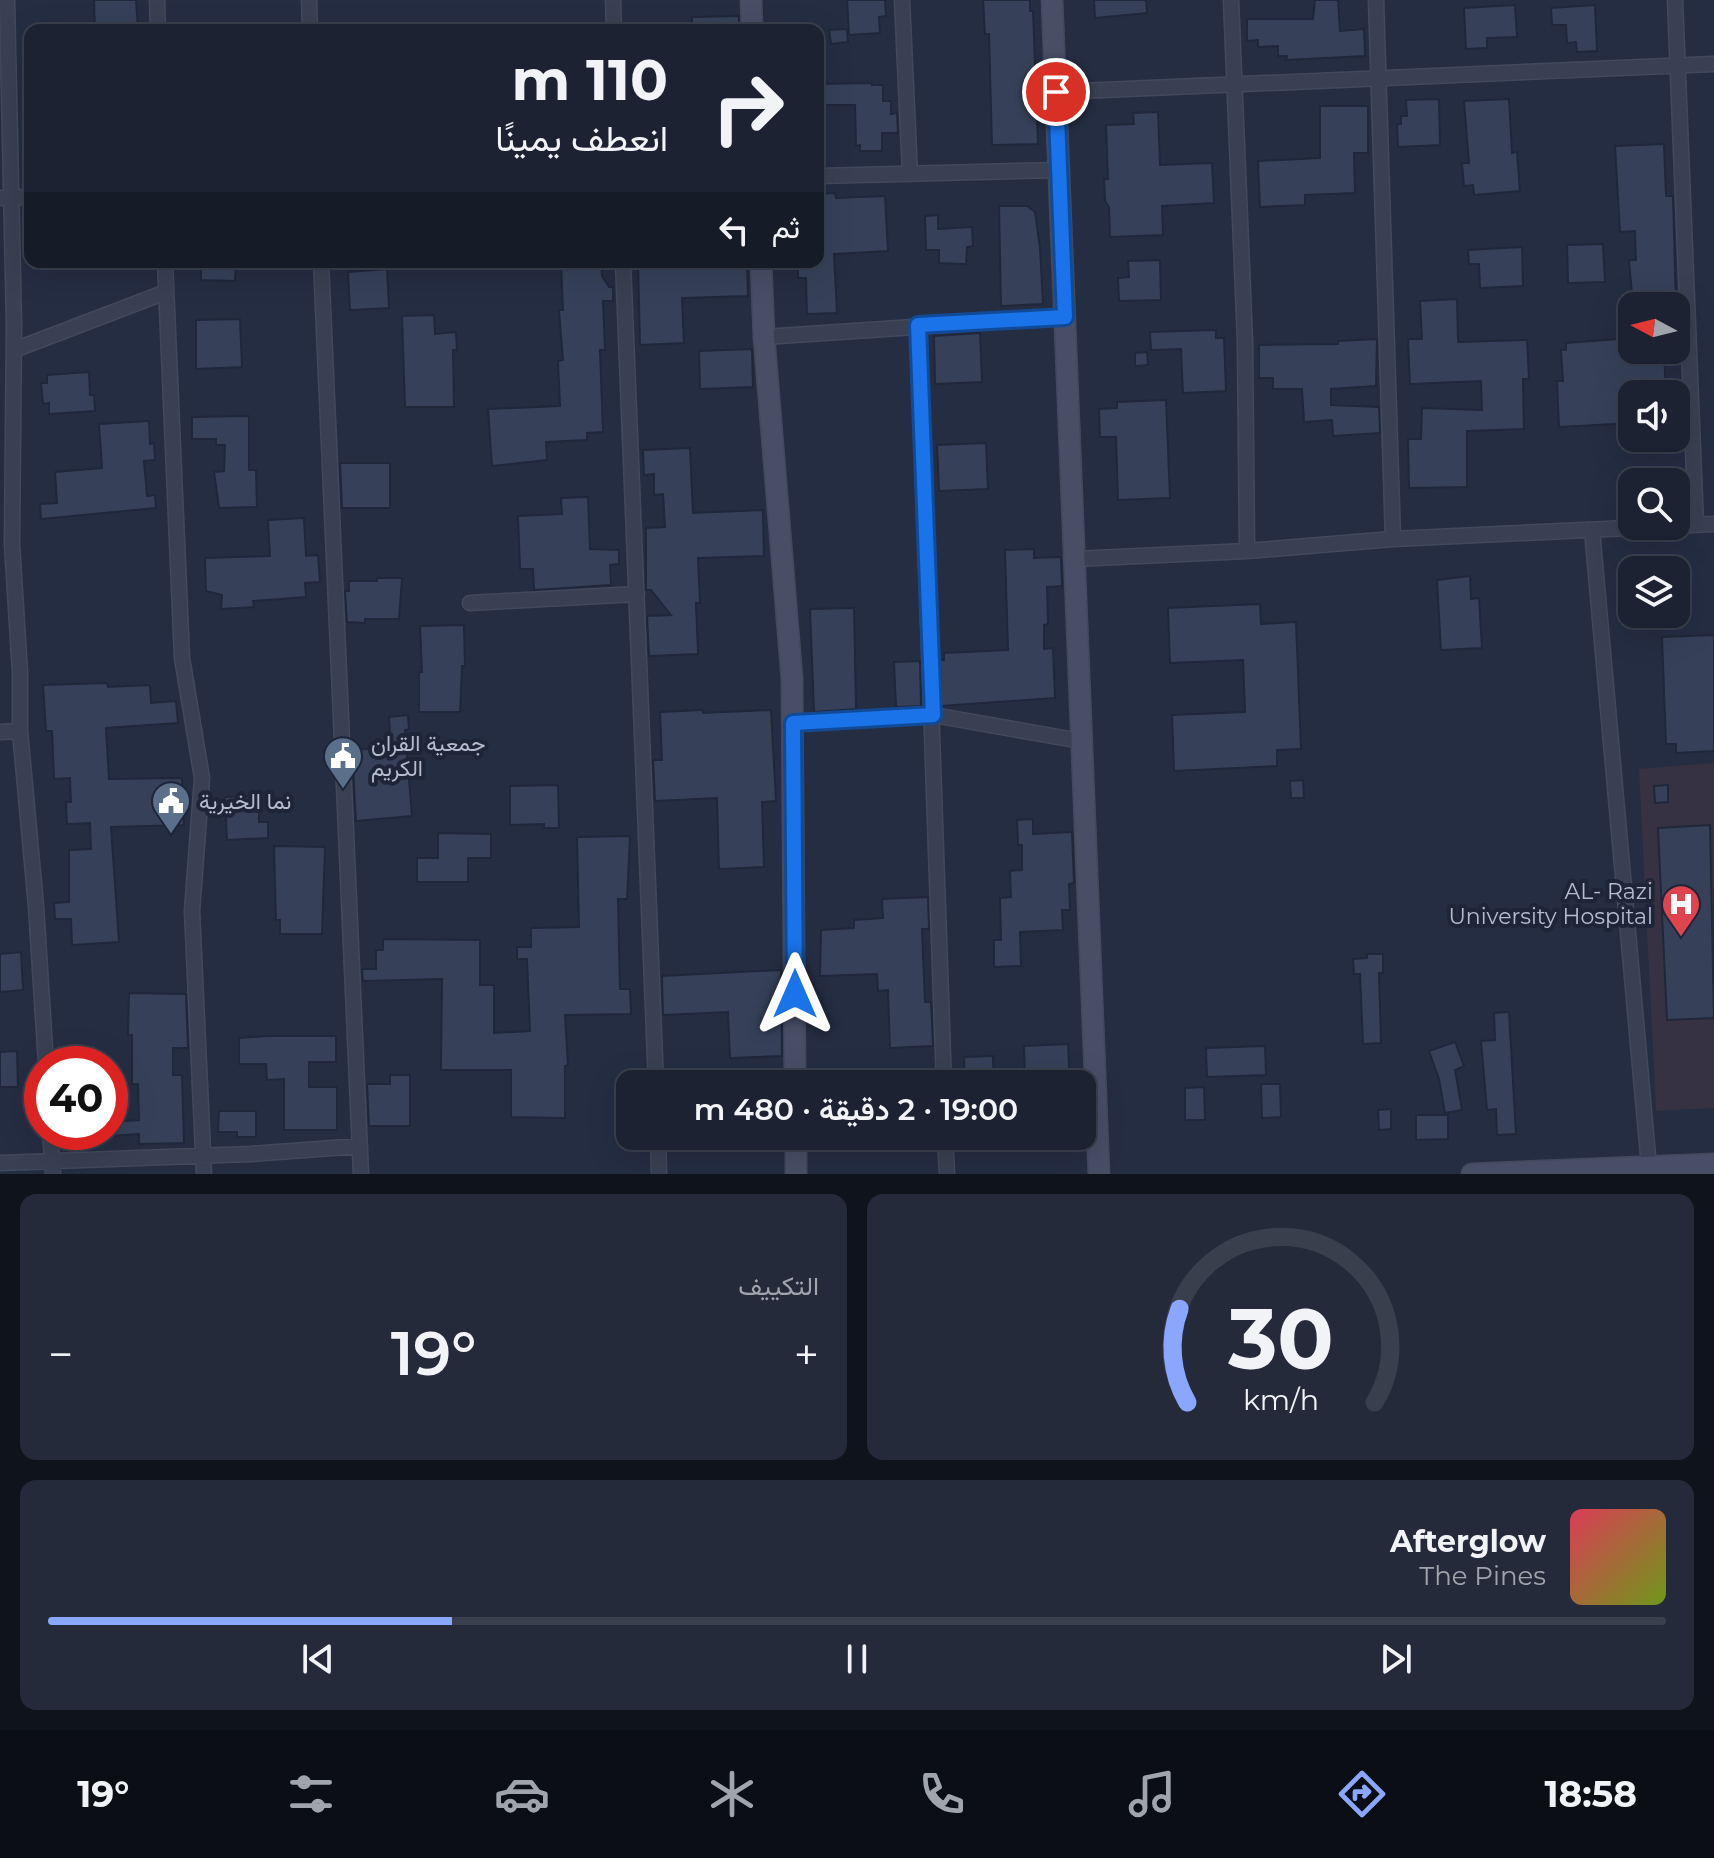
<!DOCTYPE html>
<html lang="ar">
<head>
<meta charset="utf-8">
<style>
  body { margin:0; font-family:Montserrat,Vazirmatn,sans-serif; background:#252a3a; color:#f1f3f6; direction:rtl; height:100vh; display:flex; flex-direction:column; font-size:30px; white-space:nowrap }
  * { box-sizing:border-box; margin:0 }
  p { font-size:26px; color:#a0a4ac }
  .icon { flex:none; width:44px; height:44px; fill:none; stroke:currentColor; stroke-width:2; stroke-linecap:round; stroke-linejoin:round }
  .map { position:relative; height:1174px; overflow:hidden; direction:ltr }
  .details { display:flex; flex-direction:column; gap:20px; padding:20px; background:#0f131c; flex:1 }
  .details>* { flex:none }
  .guide { position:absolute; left:24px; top:24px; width:800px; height:244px; border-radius:16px; box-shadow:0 8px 32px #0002,0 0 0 2px #3a3f4d; direction:rtl; background:#1c2232; color:#f1f3f6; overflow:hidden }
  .needle { width:52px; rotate:277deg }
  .fabs { position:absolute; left:1618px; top:292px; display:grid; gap:16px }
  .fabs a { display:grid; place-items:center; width:72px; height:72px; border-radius:16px; background:#1c2232; box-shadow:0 8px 32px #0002,0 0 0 2px #3a3f4d; font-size:40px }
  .speed { position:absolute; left:24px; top:1046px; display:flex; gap:16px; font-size:40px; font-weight:700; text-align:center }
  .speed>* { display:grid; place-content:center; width:104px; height:104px; border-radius:50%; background:#1c2232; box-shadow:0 8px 32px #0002,0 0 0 2px #3a3f4d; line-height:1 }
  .speed .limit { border:12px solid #d22; background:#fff; color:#111 }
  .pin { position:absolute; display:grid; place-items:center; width:68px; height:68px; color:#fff; margin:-34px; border:4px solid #fff; border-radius:50%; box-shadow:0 2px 8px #0007 }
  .me { position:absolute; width:88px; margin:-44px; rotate:0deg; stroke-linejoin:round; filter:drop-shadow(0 0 6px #0008) }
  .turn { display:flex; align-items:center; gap:28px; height:168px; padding:0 24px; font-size:36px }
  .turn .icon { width:104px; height:104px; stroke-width:2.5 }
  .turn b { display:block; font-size:56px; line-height:68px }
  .then { display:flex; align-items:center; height:76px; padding:0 24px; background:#0003; gap:16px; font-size:30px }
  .big { font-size:60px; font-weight:600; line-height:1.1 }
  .details .widget { flex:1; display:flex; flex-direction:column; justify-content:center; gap:12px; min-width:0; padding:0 28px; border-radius:16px; background:#252a3a }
  .details .dial { align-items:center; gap:0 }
  .dial svg { height:208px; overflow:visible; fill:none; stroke:#3a3f4d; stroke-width:7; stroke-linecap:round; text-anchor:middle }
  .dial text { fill:#f1f3f6; stroke:none }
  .song { display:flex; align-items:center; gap:24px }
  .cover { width:96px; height:96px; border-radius:12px; background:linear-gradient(135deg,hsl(350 70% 55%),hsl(80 70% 35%)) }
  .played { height:8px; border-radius:4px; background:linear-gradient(90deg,#8aa6fe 25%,#3a3f4d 25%) }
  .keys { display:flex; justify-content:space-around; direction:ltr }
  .heat { display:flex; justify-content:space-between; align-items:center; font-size:44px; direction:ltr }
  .details .tiles { flex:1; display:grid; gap:20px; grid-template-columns:1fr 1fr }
  .widget:last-child { grid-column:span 2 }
  .trip { position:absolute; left:616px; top:1070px; width:480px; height:80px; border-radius:16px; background:#1c2232; box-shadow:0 8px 32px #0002,0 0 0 2px #3a3f4d; font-weight:600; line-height:80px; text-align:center; direction:rtl }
  .tab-bar { display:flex; height:128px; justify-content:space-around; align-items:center; background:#0b0e14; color:#a0a4ac }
  .tab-bar .icon { width:56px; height:56px }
  .tab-bar .selected { color:#8aa6fe }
  .tab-bar b { font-size:36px; color:#f1f3f6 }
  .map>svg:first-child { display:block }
  .medical { fill:#363243 }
  .building { fill:#364159; stroke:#20273a; stroke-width:2 }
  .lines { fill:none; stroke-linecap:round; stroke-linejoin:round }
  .street-casing { stroke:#43495c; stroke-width:17 }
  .secondary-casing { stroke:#43495c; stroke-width:23 }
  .street { stroke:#394053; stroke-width:14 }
  .secondary { stroke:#474e66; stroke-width:20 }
  .route-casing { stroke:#114b97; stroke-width:20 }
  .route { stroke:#1a73e8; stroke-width:14 }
  .labels { text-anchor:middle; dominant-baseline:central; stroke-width:8; stroke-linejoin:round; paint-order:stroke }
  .poi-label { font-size:22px; fill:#b6bccd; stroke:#1e2538; text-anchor:start }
</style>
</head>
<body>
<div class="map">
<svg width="1714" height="1174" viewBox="0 0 1714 1174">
  <rect width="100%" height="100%" fill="#252d43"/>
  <path class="medical" d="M1714,763V1108L1656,1111L1639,769Z"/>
  <path class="building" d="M94,0H136L138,30H95Z
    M847,0H885L886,16L879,17L880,33L849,35Z
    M983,0H1030V11H1033L1038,144L992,145L989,34H985Z
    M1094,0H1146L1147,13L1095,18Z
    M1315,0H1338L1340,31L1364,29L1365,56L1286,60L1287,56H1278V46L1258,47V40L1247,41V19H1313Z
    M1515,5L1517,37L1487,38V48L1466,49L1464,8Z
    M1595,5L1597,51L1577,52L1576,42L1567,43L1566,25H1552L1551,8Z
    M739,16V30H692V17Z
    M847,29L848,42L831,44L829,30Z
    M872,83V85H883V101H891V114L897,113L898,133H882V151H860V145L856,146L855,105H820V84Z
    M1439,99L1440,145L1398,147L1397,124H1401V116H1407L1406,100Z
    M1509,99L1512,153L1517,152L1520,191L1474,195L1473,185L1464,186L1462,163H1469L1464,101Z
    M1320,106H1368V153H1354L1355,193L1305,195V205L1260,207L1258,161L1320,158Z
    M1158,112L1160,165L1212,163L1214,203L1162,206L1163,235L1110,237L1109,207L1105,201L1104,179H1108L1106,125L1134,124L1133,113Z
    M1664,144L1666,196H1673L1676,306H1633L1629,260H1636L1635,231L1620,232L1615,146Z
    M835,193L836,198L885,196L888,251L834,254L837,313L807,314L806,278H798V263L818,262V194Z
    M999,206H1027L1035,212L1040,248L1043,304L1001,306Z
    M938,215V229L972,227L973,246L967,247L966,264L939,263V250H926L925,216Z
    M1603,244L1605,282L1568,283L1567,245Z
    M1522,247L1523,286L1480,288L1479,264H1469L1468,250Z
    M1160,260L1161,300L1119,301L1118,278L1129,277L1128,261Z
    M201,262H236L235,281L201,280Z
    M601,262L602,276L609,287H613V301H603L605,350H600L603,432L587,433V440L546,442L547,460L492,466L488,409L560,406L558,361L563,360L559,310H563L561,263Z
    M638,262H747L748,296L682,298L684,343L640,345Z
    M387,269L389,308L350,310L348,272Z
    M1457,299L1458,342L1527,340L1529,379H1523L1524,429L1467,431V487L1409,488L1408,439H1421L1422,408L1482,410L1481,381L1410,384L1408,339H1422L1420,301Z
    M434,315L435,334L456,332L457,350H453L454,407H405L402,316Z
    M240,319L242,367L196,369V320Z
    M1216,330V338H1224L1226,391L1183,393L1181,349L1151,350L1150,332Z
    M980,333L982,382L935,384L934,336Z
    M1632,338V350H1664L1666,394H1632V423L1559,427L1557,381H1563L1561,350H1566V343Z
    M1377,339L1376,386L1331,389V405L1379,407L1380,433L1333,436L1332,420L1304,422L1302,389H1273V378H1259V345L1338,344V341Z
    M752,349L753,387L700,389L699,351Z
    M1147,352L1148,365L1135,366V353Z
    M89,372L90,395H94L95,411L49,414V403L43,404L41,383H47V375Z
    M1166,400L1170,498L1118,500L1116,437H1100L1099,409L1117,408V402Z
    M249,416V470H256L257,507L219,508L214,472L224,471L225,445H216V439H192V417Z
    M149,421L150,444L154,443L155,460L144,461L147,496L155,495L156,508L41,519L40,504L57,503L55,472L102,468L99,424Z
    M986,443L988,489L939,491L937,445Z
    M690,448L693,513L763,510L764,556L698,558L700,603H696L698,654L649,656L647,616L671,615L651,590H646V528L665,527L663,494L654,495V474L644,475L643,450Z
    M340,463H390V508H342Z
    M588,497L590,549L619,550V564L610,565L611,585L534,590L533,569H520L518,516L562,514L561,498Z
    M304,518L306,556L318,555L320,582L305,583L306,597L253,601L254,607L221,609L222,595L206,591L205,558L270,556L268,520Z
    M1034,549V558L1061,557L1062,586L1047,587L1048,624L1044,625V649L1053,648L1055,698L941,706L940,660H944V653L1008,650L1005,550Z
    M1470,576L1471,599L1479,598L1482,648L1441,650L1437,580Z
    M377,578H402L399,619H365V623L347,622L345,591H349V581H377Z
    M1260,604L1261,624L1296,622L1301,749L1277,750V766L1174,771L1172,715L1245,712L1243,660L1170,663L1168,608Z
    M854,608L856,709L814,712L810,609Z
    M464,625L465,666H462L460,712H419V672H422L420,626Z
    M1714,635V751L1676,753V744H1666L1662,637Z
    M920,661L921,706L896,707L894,662Z
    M107,683L108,687L150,685L151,703L176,701L178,723L106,728L109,779L182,778L184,825L111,827L119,942L72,945L71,919H55L54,903L69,902V850L91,849L90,823L67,824L66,802H71L70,778L54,779L52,731H46L43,685Z
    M703,710V713L771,710L776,801L762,802L764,867L719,869L717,798L655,801L653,760H662L660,712Z
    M408,715L409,729L405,730L412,816L356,821L352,750L391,747L389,717Z
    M1303,780L1304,798H1291L1290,781Z
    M558,785L559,828H544V824L510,825V786Z
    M1668,785V802L1655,803L1654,786Z
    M253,796V806H259V822H268V838L227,840L225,797Z
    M1033,819V834L1072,832L1074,883L1069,884L1070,910H1062L1063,930L1020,932L1021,966L994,967V940H1001L1000,898L1011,897L1010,871L1022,870V845H1018L1017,820Z
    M1710,825L1714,1018L1667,1020L1658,828Z
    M438,833L491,834V858H468V882H417V858H438Z
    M630,836L627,899H618L620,989H630L631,1014L565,1015L568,1065L565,1066V1118L511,1117V1070H441L442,979L363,981L362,969H376V950H383V939L480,940V985H494V1033L530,1031L527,959H517V947H531V928L579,927L577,837Z
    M274,846L325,847L322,934H280V920H276Z
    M928,897L929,929H922L925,1002H931L933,1046L890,1048L888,990L878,991L877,974L820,976L821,930L854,928V920L883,918L882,899Z
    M21,952L23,990L0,992V954Z
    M1367,954H1383V973H1379L1381,1043L1363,1044L1360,974H1354L1353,959L1367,958Z
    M781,970L782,1056L730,1058L728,1012L663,1015L662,976Z
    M129,993L186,994L188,1048H173V1075H182L184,1143L139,1144V1134L110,1136V1122L139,1120L138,1084H132V1035H128Z
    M1509,1012L1516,1134L1497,1135L1496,1109L1487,1110L1481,1041L1495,1040L1494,1013Z
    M268,1036H336V1062H309V1087H337V1130H284V1079L267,1080L266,1064H239V1038Z
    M1455,1042L1464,1066L1455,1070L1462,1110L1445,1113L1439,1079L1429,1051Z
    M1068,1044L1070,1084H1025L1024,1046Z
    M1265,1046L1266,1075L1207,1077L1206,1048Z
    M98,1050V1063L66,1064V1052Z
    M17,1051L18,1087H0V1052Z
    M993,1056L994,1084H965L964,1057Z
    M390,1075H410V1126H369L367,1084H390Z
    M1261,1084H1280L1281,1117L1262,1118Z
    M1204,1087L1205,1120H1185V1088Z
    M1391,1109V1129L1379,1130L1378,1110Z
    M219,1111H256V1137H237V1132H218Z
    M1416,1115H1448V1139L1416,1140Z"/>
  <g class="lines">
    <g class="street-casing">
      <path id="street" d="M7,0L14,325L12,544L20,673V731L36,906L46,1064
        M157,0L158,30
        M309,0L310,30
        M613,0L614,30
        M902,0L910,174
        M1231,0L1245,341L1247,551
        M1376,0L1393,539
        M1675,0L1696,525
        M1056,92L1714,64
        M818,176L1059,170
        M0,198L30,197
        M165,262L182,658L202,778L192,911L204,1174
        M321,262L361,1174
        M623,262L656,1084
        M918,325L944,1084
        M764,337L1065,317
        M14,350L166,292
        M1592,530L1649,1167
        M1074,559L1247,551L1393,539L1714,524
        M470,603L637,594
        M793,723L933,715L1081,741
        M0,732L20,731
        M50,1132L53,1174
        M658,1136L659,1174
        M945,1136L947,1174
        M0,1163L251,1154L360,1146"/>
    </g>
    <g class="secondary-casing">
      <path id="secondary" d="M751,0L752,30
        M1052,0L1099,1174
        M761,262L764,337L792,679L795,1084
        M796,1136V1174
        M1472,1174L1714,1164"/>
    </g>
    <use href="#street" class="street"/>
    <use href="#secondary" class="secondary"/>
  </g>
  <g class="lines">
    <g class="route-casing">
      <path id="route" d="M795,994L793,723L933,715L918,325L1065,317L1056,92"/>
    </g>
    <use href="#route" class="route"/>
  </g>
  <defs>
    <g id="civic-pin" transform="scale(2)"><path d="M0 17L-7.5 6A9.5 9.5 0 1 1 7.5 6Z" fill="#5c6f8a" stroke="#1e2538"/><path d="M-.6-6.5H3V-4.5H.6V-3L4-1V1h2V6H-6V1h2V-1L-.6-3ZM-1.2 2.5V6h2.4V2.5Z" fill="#fff"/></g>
    <g id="hospital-pin" transform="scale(2)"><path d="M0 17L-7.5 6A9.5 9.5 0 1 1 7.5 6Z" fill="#e0444e" stroke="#1e2538"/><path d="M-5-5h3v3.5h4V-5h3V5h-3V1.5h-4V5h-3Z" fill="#fff"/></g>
  </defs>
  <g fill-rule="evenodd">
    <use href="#civic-pin" x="343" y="756"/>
    <use href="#civic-pin" x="171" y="801"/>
    <use href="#hospital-pin" x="1681" y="904"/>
  </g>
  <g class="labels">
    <g class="poi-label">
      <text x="371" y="743">جمعية القران<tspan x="371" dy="25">الكريم</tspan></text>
      <text x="199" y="801">نما الخيرية</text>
      <text x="1653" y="891" text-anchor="end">AL- Razi<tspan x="1653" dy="25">University Hospital</tspan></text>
    </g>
  </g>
</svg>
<div class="fabs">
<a><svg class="needle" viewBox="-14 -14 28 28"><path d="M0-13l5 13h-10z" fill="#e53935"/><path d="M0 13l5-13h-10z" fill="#a0a4ac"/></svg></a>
<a><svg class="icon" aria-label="sound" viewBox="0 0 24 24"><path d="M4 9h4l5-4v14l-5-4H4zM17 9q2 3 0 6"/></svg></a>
<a><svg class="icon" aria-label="search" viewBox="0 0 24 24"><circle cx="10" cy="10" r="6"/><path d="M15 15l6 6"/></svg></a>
<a><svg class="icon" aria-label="layers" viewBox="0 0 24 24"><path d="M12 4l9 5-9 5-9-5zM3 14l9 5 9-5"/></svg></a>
</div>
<div class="speed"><div class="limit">40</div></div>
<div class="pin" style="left:1056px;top:92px;background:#d93025"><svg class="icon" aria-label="arrive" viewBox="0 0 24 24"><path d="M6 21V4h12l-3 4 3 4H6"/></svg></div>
<svg class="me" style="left:795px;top:994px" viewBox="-20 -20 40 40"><path d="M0-17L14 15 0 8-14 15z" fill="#1a73e8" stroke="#fff" stroke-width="4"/></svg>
<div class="trip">19:00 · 2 دقيقة · 480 m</div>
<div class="guide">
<div class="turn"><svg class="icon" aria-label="right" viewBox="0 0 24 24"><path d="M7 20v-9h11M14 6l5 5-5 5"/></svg><div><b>110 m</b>انعطف يمينًا</div></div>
<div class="then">ثم<svg class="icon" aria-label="left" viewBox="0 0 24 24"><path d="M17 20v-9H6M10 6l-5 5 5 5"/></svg></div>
</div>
</div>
<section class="details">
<div class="tiles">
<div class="widget dial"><svg viewBox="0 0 100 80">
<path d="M14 69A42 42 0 1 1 86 69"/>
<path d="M14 69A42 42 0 0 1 11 33" stroke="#8aa6fe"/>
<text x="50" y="56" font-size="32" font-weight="700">30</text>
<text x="50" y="72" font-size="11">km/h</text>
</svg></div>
<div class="widget"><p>التكييف</p>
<div class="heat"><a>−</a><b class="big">19°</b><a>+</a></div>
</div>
<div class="widget">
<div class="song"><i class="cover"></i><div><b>Afterglow</b><p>The Pines</p></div></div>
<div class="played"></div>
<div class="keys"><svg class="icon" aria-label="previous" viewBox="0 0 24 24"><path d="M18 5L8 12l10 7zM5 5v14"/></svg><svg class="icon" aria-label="pause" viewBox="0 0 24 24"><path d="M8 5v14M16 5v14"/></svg><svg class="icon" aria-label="next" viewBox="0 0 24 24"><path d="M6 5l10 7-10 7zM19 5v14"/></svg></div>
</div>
</div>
</section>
<nav class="tab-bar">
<b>18:58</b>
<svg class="icon selected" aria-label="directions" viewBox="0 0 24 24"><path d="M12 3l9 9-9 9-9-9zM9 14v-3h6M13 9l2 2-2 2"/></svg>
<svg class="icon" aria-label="music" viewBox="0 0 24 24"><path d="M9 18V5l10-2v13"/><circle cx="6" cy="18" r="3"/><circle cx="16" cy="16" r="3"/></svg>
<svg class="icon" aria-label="phone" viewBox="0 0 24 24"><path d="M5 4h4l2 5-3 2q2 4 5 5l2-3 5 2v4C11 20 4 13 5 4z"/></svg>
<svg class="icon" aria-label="climate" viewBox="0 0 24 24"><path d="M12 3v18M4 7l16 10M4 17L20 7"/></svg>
<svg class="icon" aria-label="car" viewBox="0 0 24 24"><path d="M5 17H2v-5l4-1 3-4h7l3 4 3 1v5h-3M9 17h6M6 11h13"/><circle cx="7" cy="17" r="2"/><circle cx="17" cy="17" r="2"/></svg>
<svg class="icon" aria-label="filters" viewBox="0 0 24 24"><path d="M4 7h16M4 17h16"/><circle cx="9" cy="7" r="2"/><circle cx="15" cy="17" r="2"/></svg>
<b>19°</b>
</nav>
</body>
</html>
